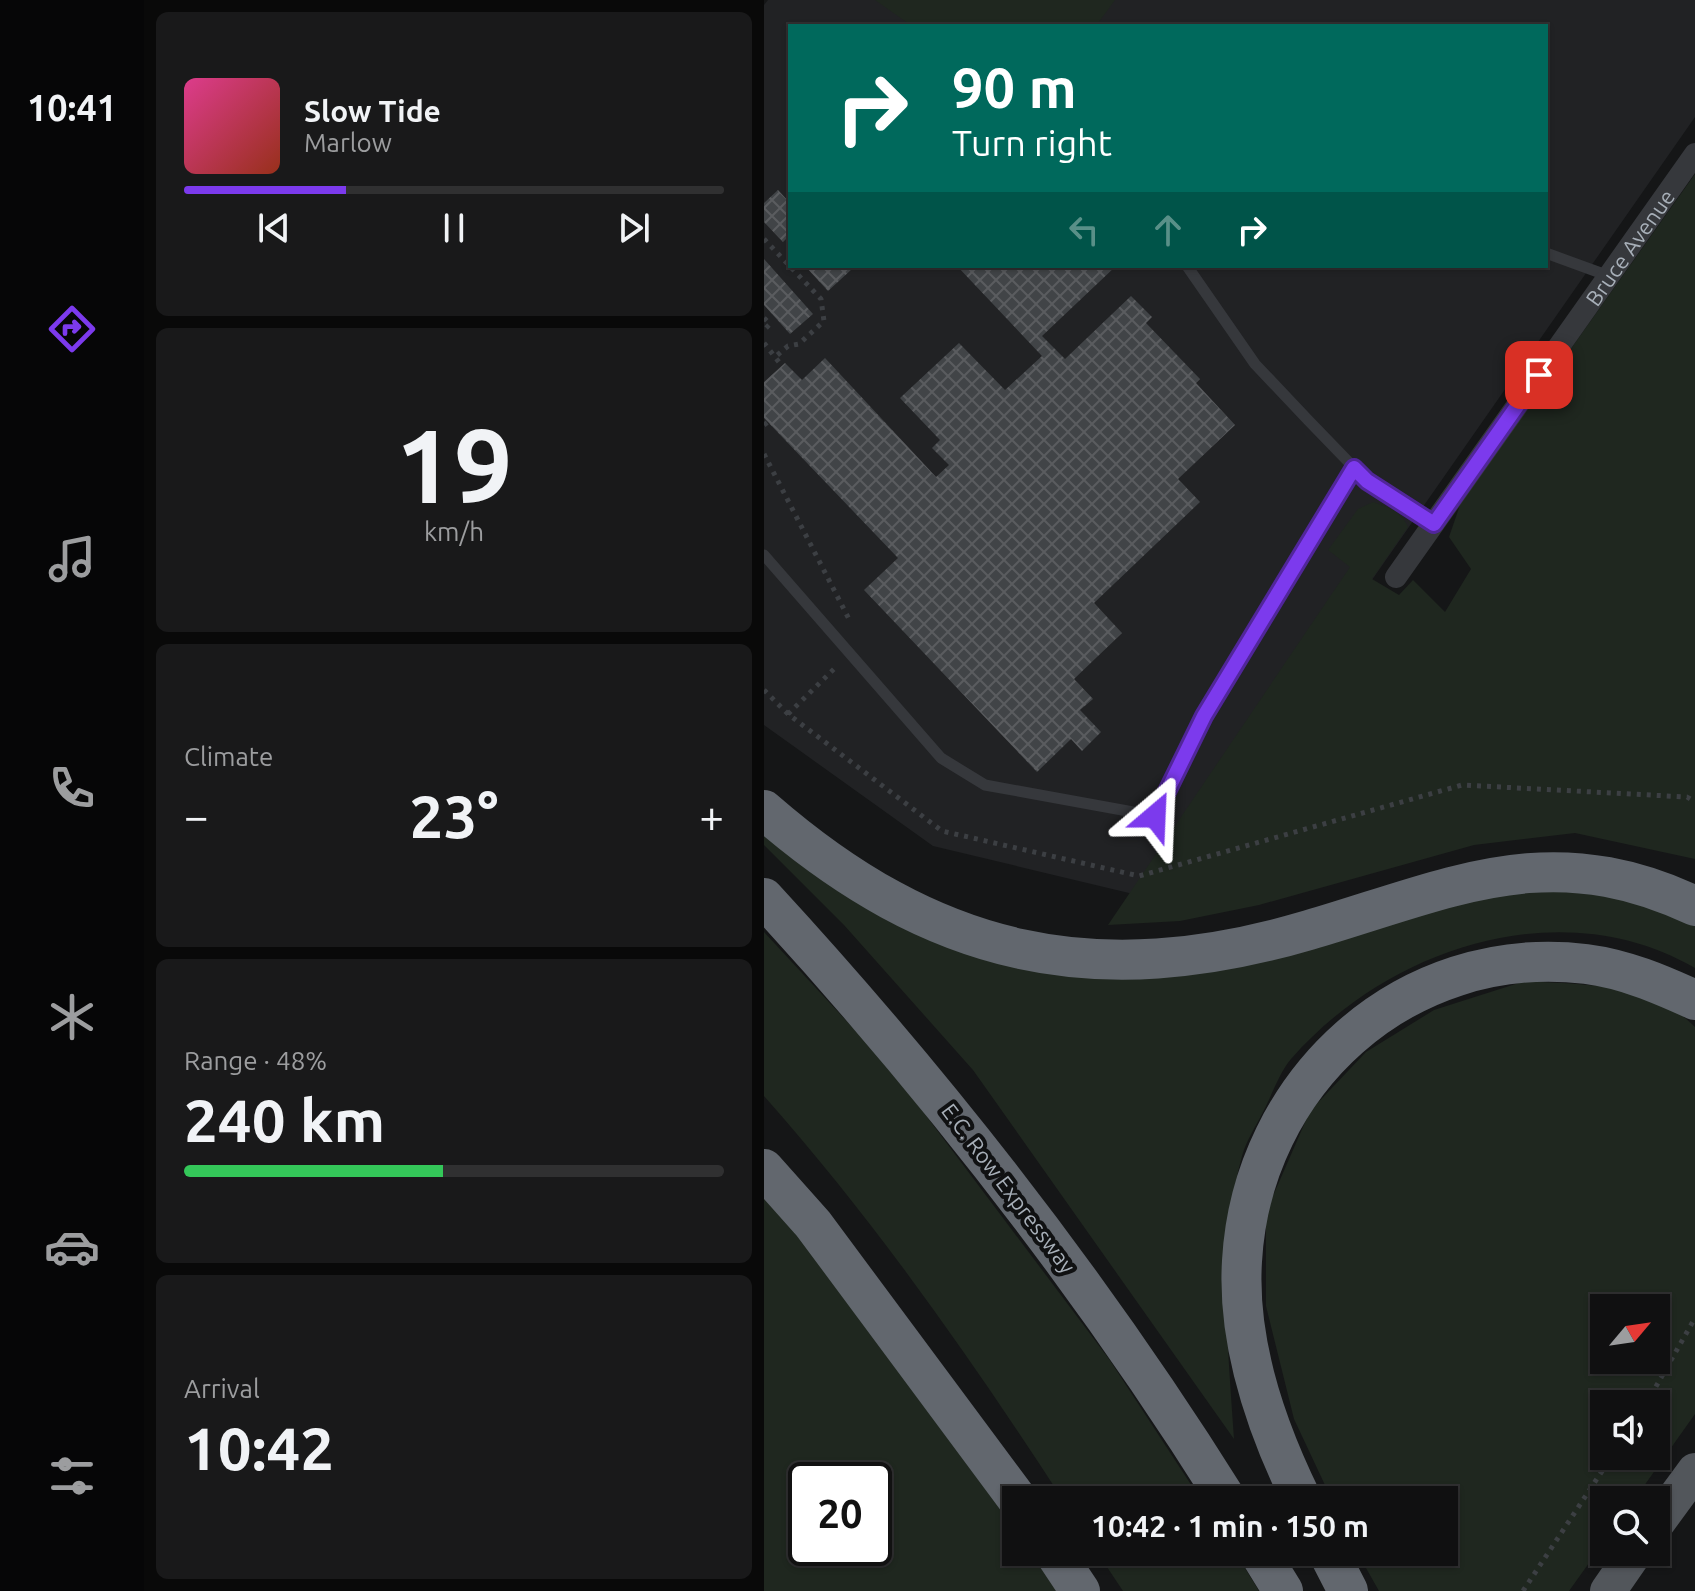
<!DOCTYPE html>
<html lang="en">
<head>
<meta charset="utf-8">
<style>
  body { margin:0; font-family:Ubuntu,sans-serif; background:#19191a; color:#f1f3f6; height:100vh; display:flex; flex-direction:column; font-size:30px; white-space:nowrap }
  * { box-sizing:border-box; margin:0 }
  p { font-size:26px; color:#9c9d9f }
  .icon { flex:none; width:44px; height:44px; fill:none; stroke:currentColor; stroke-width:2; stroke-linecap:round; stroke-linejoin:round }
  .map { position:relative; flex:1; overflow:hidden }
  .details { display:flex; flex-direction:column; gap:12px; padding:12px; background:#090909; width:620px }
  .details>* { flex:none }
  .top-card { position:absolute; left:24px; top:24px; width:760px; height:244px; border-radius:0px; box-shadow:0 2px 6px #0004,0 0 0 2px #303031; background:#00695c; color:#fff; overflow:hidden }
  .needle { width:52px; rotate:61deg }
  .tools { position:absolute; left:826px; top:1294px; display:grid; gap:16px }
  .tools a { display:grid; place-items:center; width:80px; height:80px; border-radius:0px; background:#101011; box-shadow:0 2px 6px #0004,0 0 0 2px #303031; font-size:40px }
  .speed { position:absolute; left:24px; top:1462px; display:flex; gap:16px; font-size:40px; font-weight:700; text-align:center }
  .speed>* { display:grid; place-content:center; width:104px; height:104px; border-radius:50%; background:#101011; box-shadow:0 2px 6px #0004,0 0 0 2px #303031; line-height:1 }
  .speed .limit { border:4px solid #111; border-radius:12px; background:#fff; color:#111 }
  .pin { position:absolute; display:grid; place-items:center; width:68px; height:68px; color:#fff; margin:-34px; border-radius:16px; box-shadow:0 4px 12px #0006 }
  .me { position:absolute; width:88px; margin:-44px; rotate:26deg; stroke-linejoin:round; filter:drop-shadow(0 0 6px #0008) }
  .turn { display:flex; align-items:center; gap:28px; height:168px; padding:0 32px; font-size:36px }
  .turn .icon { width:104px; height:104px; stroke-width:2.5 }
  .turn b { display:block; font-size:56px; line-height:68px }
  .lanes { display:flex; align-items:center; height:76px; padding:0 32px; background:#0003; justify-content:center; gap:40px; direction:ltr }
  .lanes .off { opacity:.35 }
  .big { font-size:60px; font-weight:600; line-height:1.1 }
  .details .tile { flex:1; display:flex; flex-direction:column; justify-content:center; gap:12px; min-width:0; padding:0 28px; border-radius:12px; background:#19191a }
  .details .dial { align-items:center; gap:0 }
  .dial b { font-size:104px; line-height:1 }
  .song { display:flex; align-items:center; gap:24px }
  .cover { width:96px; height:96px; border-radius:12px; background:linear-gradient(135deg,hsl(330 70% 55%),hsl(10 70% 35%)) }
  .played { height:8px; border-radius:4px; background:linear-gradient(90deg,#7c3aed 30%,#303031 30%) }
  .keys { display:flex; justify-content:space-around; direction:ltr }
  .heat { display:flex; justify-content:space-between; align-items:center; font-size:44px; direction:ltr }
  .charge { height:12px; border-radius:6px; background:linear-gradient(90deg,#34c759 48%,#303031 0) }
  .trip { position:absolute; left:238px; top:1486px; width:456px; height:80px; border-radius:0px; background:#101011; box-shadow:0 2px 6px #0004,0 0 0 2px #303031; font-weight:600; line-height:80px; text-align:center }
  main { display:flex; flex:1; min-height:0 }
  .dock { display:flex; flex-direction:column; width:144px; justify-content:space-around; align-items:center; background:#060607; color:#9c9d9f }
  .dock .icon { width:56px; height:56px }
  .dock .selected { color:#7c3aed }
  .dock b { font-size:36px; color:#f1f3f6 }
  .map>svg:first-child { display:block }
  .built { fill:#212224; fill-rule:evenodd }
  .grass { fill:#1f271f; fill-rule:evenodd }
  .building { fill:url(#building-cross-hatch) }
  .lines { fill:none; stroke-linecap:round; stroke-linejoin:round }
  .path { stroke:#3c3f43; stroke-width:5; stroke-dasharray:4 6; stroke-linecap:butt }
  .service { stroke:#36383c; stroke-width:11 }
  .minor { stroke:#36383c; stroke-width:22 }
  .primary { stroke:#52565b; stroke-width:36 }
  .motorway { stroke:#62676e; stroke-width:40 }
  .route-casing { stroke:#51269a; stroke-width:20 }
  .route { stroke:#7c3aed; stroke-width:14 }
  .labels { text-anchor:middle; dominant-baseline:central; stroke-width:8; stroke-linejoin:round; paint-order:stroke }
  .street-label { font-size:22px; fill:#a7afb8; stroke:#101112 }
</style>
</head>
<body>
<main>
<nav class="dock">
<b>10:41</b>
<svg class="icon selected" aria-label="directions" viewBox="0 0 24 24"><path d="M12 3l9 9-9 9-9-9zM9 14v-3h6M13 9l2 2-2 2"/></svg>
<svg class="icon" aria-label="music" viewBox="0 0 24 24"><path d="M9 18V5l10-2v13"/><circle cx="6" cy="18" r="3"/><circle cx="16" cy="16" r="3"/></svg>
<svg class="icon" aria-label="phone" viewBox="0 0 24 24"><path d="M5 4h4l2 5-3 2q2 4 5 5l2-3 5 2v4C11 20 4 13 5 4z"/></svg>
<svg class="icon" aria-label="climate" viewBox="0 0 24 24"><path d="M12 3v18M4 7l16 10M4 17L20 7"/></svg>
<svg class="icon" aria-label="car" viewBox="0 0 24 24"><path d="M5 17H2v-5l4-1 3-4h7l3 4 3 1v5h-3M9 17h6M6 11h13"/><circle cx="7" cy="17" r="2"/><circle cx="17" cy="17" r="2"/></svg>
<svg class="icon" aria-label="filters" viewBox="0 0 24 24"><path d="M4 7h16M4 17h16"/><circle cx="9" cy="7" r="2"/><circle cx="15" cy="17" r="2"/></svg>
</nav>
<section class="details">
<div class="tile">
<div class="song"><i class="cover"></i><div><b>Slow Tide</b><p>Marlow</p></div></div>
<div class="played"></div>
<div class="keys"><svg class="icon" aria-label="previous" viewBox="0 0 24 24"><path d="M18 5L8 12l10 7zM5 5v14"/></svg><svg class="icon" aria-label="pause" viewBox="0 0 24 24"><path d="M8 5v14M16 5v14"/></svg><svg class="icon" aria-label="next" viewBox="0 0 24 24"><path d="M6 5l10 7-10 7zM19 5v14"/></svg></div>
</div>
<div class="tile dial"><b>19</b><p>km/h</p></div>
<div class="tile"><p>Climate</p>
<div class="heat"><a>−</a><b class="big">23°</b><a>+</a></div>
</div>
<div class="tile"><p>Range · 48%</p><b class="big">240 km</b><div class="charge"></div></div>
<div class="tile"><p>Arrival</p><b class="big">10:42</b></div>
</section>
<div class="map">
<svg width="931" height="1591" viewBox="0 0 931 1591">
  <defs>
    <pattern id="building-cross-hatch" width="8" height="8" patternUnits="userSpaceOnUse" patternTransform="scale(2)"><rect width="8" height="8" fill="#414447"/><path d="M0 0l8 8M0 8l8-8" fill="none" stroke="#5a5c5f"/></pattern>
  </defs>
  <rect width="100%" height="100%" fill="#151617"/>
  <path class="built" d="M4,0H931V117L386,898L169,846L0,725V5ZM26,26H782V266H26Z"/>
  <path class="grass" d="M111,0H351L332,26H148Z
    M931,174V859L811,833L710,845L495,905L416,921L344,925L586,567L564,550L594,509L609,502C626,508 637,511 644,527L608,579L635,595L649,580L681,612L707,569L685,537L696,505Z
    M0,823L263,963L771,888L839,892L931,923V968C797,890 624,948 527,1059C515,1073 508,1095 499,1112C492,1126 482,1141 478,1156C453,1247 464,1345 470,1439L209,1070L80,925L0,845Z
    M0,932L127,1069L345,1359L437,1500H299C208,1360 111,1221 0,1096Z
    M761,981C819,985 887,982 931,1027V1414L870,1500H840V1542L805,1591H615L593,1552H680V1500H568L530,1419L502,1306V1212L546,1111L602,1052L670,1010ZM840,1308H892V1360H840ZM840,1404H892V1456H840Z
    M0,1187L41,1234L252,1526V1552H270L296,1591H0ZM42,1480H110V1548H42Z
    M333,1552H471L495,1591H359Z"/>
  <path class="building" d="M14,190L26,203V235L19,242L0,222V203Z
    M0,259L49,314L26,334L0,305Z
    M41,266H86L88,269L64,291Z
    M193,266H352L278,336L301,359L367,296L388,317L382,323L436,379L432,383L471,425L414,479L436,502L330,603L358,633L310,679L329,699L316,710L337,732L318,751L307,739L273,772L100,590L134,558L0,418V382L21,363L38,380L61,358L172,477L185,465L168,448L176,440L136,398L195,343L241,390L278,356Z"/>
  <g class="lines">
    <path class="path" d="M0,239L57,299L60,321L35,344L24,346L11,357
      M0,318L6,324L0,330
      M0,343L18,366
      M0,425L4,422
      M0,454L86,621
      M0,690L24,714L178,831L375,876L698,785L923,797L931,802
      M24,714L72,667
      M882,1404L931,1318
      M759,1591L848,1456"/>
    <path class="service" d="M782,253L845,276
      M423,266L491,364L544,420L603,481L670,524
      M0,555L177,758L221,785L391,816L440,716L590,468"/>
    <path class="minor" id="s1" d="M632,577L931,154"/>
    <path class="primary" d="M892,1524L931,1471
      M844,1591L871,1552"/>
    <path class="motorway" d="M0,810C169,957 331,993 545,930C688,888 785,837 931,906
      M0,898C173,1086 327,1283 463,1500
      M0,1169L49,1224L254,1500
      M538,1500C502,1427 473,1343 478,1261C488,1083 640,942 822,964C861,969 896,984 931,1000
      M290,1552L316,1591
      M495,1552L519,1591
      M564,1552L584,1591"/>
  </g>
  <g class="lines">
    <g class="route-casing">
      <path id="route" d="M391,816L440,716L590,468L603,481L670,524L775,375"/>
    </g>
    <use href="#route" class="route"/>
  </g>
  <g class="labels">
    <g class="street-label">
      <text stroke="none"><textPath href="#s1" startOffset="404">Bruce Avenue</textPath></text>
      <text transform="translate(245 1188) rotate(53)">E.C. Row Expressway</text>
    </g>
  </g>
</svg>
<div class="tools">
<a><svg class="needle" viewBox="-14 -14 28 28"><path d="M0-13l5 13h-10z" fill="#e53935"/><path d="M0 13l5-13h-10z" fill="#9c9d9f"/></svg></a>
<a><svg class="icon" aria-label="sound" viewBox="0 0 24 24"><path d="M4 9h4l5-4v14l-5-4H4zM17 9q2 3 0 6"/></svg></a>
<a><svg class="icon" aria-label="search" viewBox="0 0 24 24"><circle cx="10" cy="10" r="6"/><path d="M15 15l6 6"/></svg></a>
</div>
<div class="speed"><div class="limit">20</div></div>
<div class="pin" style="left:775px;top:375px;background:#d93025"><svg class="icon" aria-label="arrive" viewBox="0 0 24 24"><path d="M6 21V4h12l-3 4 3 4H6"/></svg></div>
<svg class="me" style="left:391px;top:816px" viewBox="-20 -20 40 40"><path d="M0-17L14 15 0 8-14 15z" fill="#7c3aed" stroke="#fff" stroke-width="4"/></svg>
<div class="trip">10:42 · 1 min · 150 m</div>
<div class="top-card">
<div class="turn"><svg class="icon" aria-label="right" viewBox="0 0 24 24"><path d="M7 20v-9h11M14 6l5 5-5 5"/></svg><div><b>90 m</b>Turn right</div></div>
<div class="lanes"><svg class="icon off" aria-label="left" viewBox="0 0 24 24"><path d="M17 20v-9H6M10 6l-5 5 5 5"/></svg><svg class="icon off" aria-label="ahead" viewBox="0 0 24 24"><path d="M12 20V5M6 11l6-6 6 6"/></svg><svg class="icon" aria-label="right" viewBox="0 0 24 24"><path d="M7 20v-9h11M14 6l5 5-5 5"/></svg></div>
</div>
</div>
</main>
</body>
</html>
